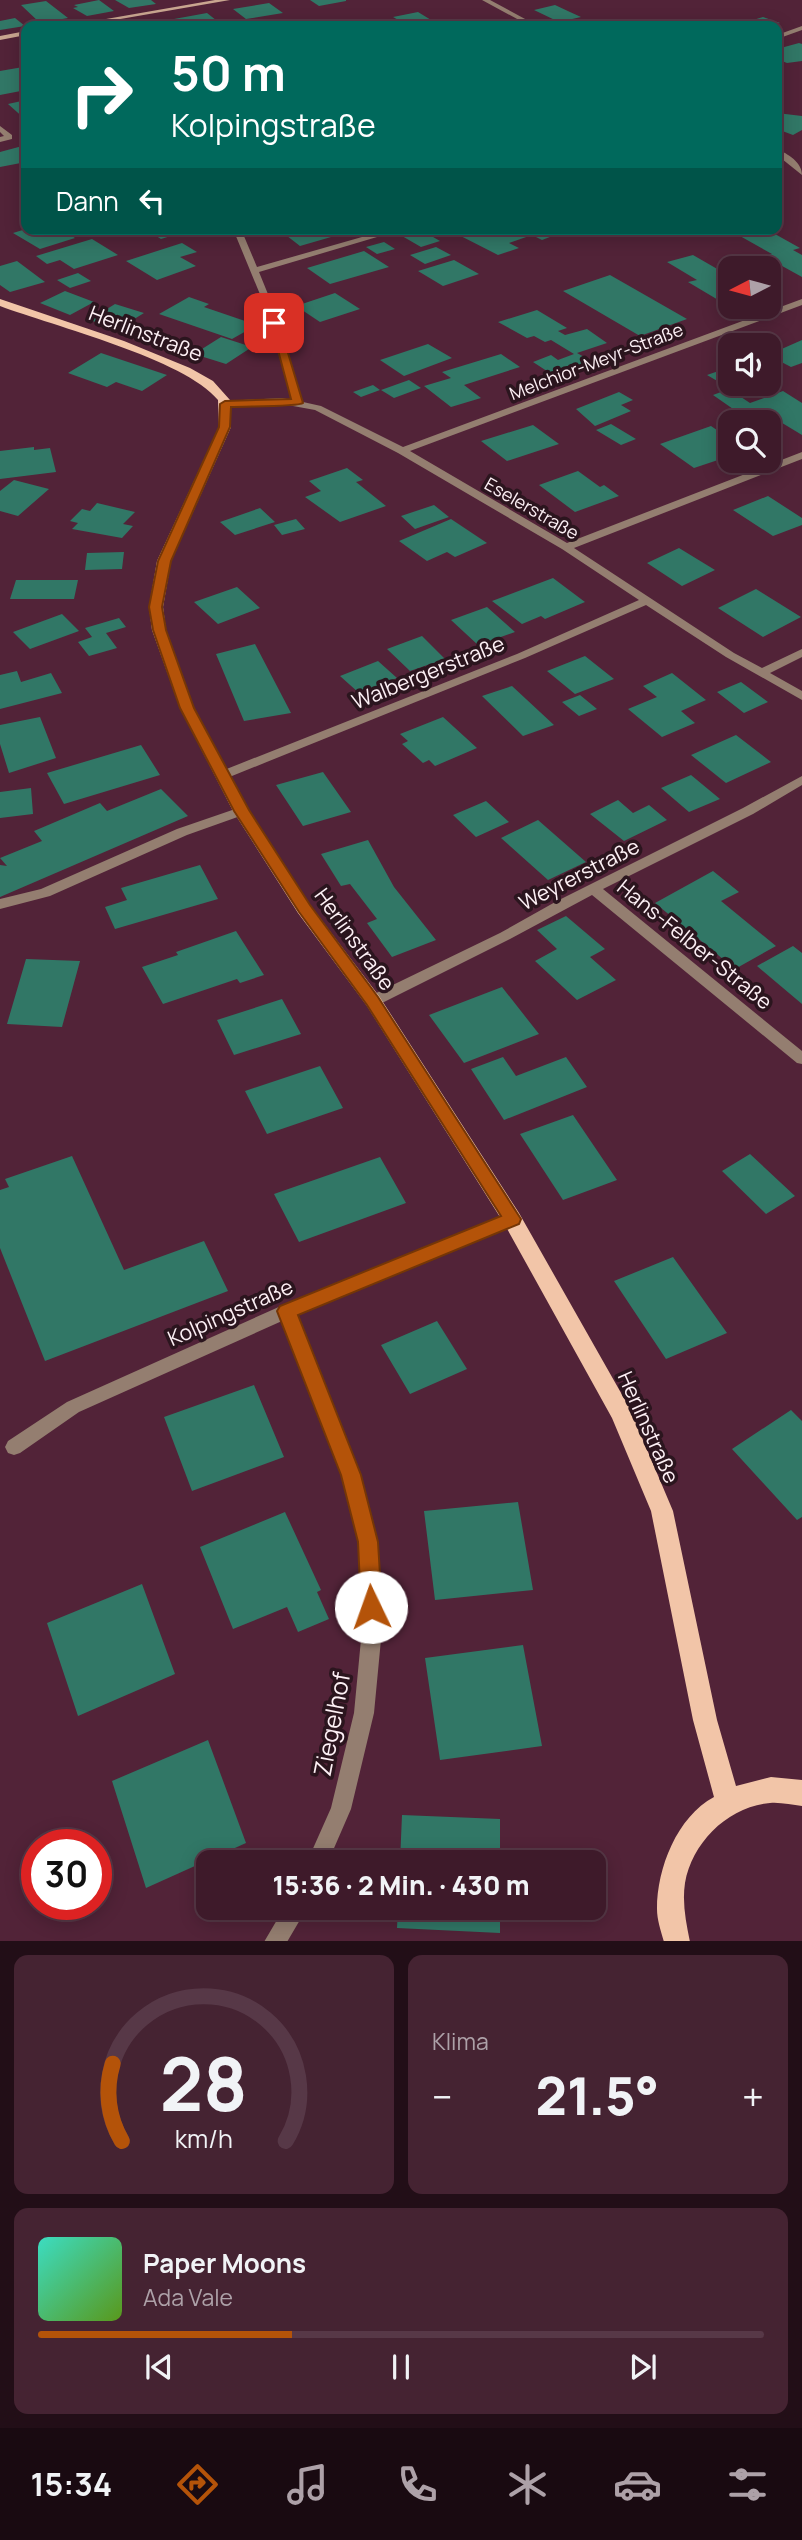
<!DOCTYPE html>
<html lang="de">
<head>
<meta charset="utf-8">
<style>
  body { margin:0; font-family:Manrope,sans-serif; background:#452332; color:#f1f3f6; height:100vh; display:flex; flex-direction:column; font-size:26px; white-space:nowrap }
  * { box-sizing:border-box; margin:0 }
  p { font-size:23px; color:#ada1a8 }
  .icon { flex:none; width:38px; height:38px; fill:none; stroke:currentColor; stroke-width:2; stroke-linecap:round; stroke-linejoin:round }
  .map { position:relative; height:1941px; overflow:hidden }
  .drawer { display:flex; flex-direction:column; gap:14px; padding:14px; background:#220e17; flex:1 }
  .drawer>* { flex:none }
  .hud { position:absolute; left:21px; top:21px; width:761px; height:214px; border-radius:14px; box-shadow:0 4px 18px #0003,0 0 0 2px #573847; background:#00695c; color:#fff; overflow:hidden }
  .needle { width:46px; rotate:264deg }
  .buttons { position:absolute; left:718px; top:256px; display:grid; gap:14px }
  .buttons a { display:grid; place-items:center; width:63px; height:63px; border-radius:14px; background:#3e1a2a; box-shadow:0 4px 18px #0003,0 0 0 2px #573847; font-size:35px }
  .speed { position:absolute; left:21px; top:1829px; display:flex; gap:14px; font-size:35px; font-weight:700; text-align:center }
  .speed>* { display:grid; place-content:center; width:91px; height:91px; border-radius:50%; background:#3e1a2a; box-shadow:0 4px 18px #0003,0 0 0 2px #573847; line-height:1 }
  .speed .limit { border:10px solid #d22; background:#fff; color:#111 }
  .pin { position:absolute; display:grid; place-items:center; width:60px; height:60px; color:#fff; margin:-30px; border-radius:14px; box-shadow:0 4px 10px #0006 }
  .me { position:absolute; width:77px; margin:-38px; rotate:357deg; stroke-linejoin:round; filter:drop-shadow(0 0 5px #0008) }
  .turn { display:flex; align-items:center; gap:24px; height:147px; padding:0 35px; font-size:32px }
  .turn .icon { width:91px; height:91px; stroke-width:2.5 }
  .turn b { display:block; font-size:49px; line-height:60px }
  .then { display:flex; align-items:center; height:66px; padding:0 35px; background:#0003; gap:14px; font-size:26px }
  .big { font-size:52px; font-weight:800; line-height:1.1 }
  .drawer .widget { flex:1; display:flex; flex-direction:column; justify-content:center; gap:10px; min-width:0; padding:0 24px; border-radius:14px; background:#452332 }
  .drawer .dial { align-items:center; gap:0 }
  .dial svg { height:182px; overflow:visible; fill:none; stroke:#573847; stroke-width:7; stroke-linecap:round; text-anchor:middle }
  .dial text { fill:#f1f3f6; stroke:none }
  .song { display:flex; align-items:center; gap:21px }
  .cover { width:84px; height:84px; border-radius:10px; background:linear-gradient(135deg,hsl(170 70% 55%),hsl(90 70% 35%)) }
  .played { height:7px; border-radius:4px; background:linear-gradient(90deg,#b45309 35%,#573847 35%) }
  .keys { display:flex; justify-content:space-around; direction:ltr }
  .heat { display:flex; justify-content:space-between; align-items:center; font-size:38px; direction:ltr }
  .drawer .tiles { flex:1; display:grid; gap:14px; grid-template-columns:1fr 1fr }
  .widget:last-child { grid-column:span 2 }
  .trip { position:absolute; left:196px; top:1850px; width:410px; height:70px; border-radius:14px; background:#3e1a2a; box-shadow:0 4px 18px #0003,0 0 0 2px #573847; font-weight:800; line-height:70px; text-align:center }
  .tabs { display:flex; height:112px; justify-content:space-around; align-items:center; background:#190a11; color:#ada1a8 }
  .tabs .icon { width:49px; height:49px }
  .tabs .current { color:#b45309 }
  .tabs b { font-size:32px; color:#f1f3f6 }
  .map>svg:first-child { display:block }
  .building { fill:#317766 }
  .lines { fill:none; stroke-linecap:round; stroke-linejoin:round }
  .minor { fill:#947e70; fill-rule:evenodd }
  .secondary { fill:#c9a690; fill-rule:evenodd }
  .primary { fill:#f2c5a8; fill-rule:evenodd }
  .route { fill:#b45309; stroke:#753606; stroke-width:2 }
  .labels { text-anchor:middle; dominant-baseline:central; stroke-width:7; stroke-linejoin:round; paint-order:stroke }
  .far-street-label { font-size:18px; fill:#fdf0f5; stroke:#2b151e }
  .street-label { font-size:21px; fill:#fdf0f5; stroke:#2b151e }
  .near-street-label { font-size:24px; fill:#fdf0f5; stroke:#2b151e }
</style>
</head>
<body>
<div class="map">
<svg width="802" height="1942" viewBox="0 0 802 1942">
  <rect width="100%" height="100%" fill="#522338"/>
  <path class="building" d="M99,0L114,11L87,16L73,8L78,7L74,5Z
    M115,0H151L156,4L129,8Z
    M310,0H346V1L319,6Z
    M46,1L68,18L40,23L21,5Z
    M269,3L283,13L246,19L233,9Z
    M555,5L570,12L581,17L559,22L534,10Z
    M418,12L436,23L409,26L393,17Z
    M207,13L221,24L206,26L171,24L179,23L174,19Z
    M763,17L780,23L769,26L740,24Z
    M15,18L25,26L0,30V21Z
    M799,43L802,44V61L787,63L777,59V49Z
    M23,67L26,70V90L0,95V71Z
    M26,100V120L8,104Z
    M777,113L802,116V130L793,135L777,129Z
    M26,145V162L0,167V152Z
    M26,229H61L75,238L40,249L13,233Z
    M145,229H190V230L161,239Z
    M278,229H329L338,235L300,246Z
    M447,229H557L563,232L542,240L532,235L509,243L519,248L498,255Z
    M766,229L800,248L793,250L802,255V277L764,256L772,254L740,236Z
    M421,230L440,241L421,247L402,236Z
    M92,239L118,255L74,269L60,260L47,264L36,256Z
    M384,242L395,249L377,254L366,247Z
    M182,243L197,252L180,257L196,266L157,280L126,261Z
    M436,247L451,255L425,264L410,255Z
    M364,251L389,267L330,284L307,268Z
    M693,255L726,274L720,276L730,282V307L688,282L697,280L667,262Z
    M454,260L479,274L443,286L418,271Z
    M17,261L45,282L10,292L0,285V266Z
    M78,273L91,281L70,288L57,280Z
    M610,275L687,319L640,336L563,291Z
    M65,291L94,302L70,315L40,303Z
    M335,293L360,309L320,322L296,306Z
    M189,297L209,304L204,307L257,325L232,339L159,314Z
    M115,304L144,313L118,329L89,320Z
    M537,310L567,328L558,331L565,335L587,329L607,343L577,353L595,363L556,377L533,362L551,355L558,360L574,354L551,340L545,342L534,336L527,338L498,322Z
    M221,337L252,347L226,364L194,354Z
    M802,340V363L791,367L768,355Z
    M428,344L452,358L404,376L380,360Z
    M101,353L167,375L142,391L116,382L107,387L68,373Z
    M501,354L520,367L464,385L481,398L451,407L424,386L451,378L442,372Z
    M730,367V383L747,384L731,389L707,375Z
    M409,380L421,388L394,398L381,390Z
    M373,385L380,390L361,397L353,392Z
    M729,389L750,403L783,391L802,403V435L764,412L746,418L713,395Z
    M619,392L633,400L621,405L631,411L595,426L576,409Z
    M611,424L636,439L621,445L596,430Z
    M533,425L559,444L507,461L481,441Z
    M711,426L730,439L717,444L730,452V456L694,468L660,444Z
    M34,447V450L50,448L56,472L0,479V451Z
    M347,468L363,480L356,482L386,506L340,522L305,497L321,491L309,481Z
    M578,471L600,487L604,485L619,496L575,512L539,485Z
    M14,480L49,489L18,516L0,511V491Z
    M768,496L802,518V525L773,536L733,510Z
    M97,503L135,512L123,524L133,526L122,538L72,529L78,523L70,521L82,509L90,511Z
    M434,505L449,517L415,529L401,516Z
    M260,508L275,522L235,535L220,522Z
    M296,519L305,529L282,535L274,525Z
    M451,519L487,543L455,557L447,552L427,561L399,541Z
    M679,548L715,570L682,586L647,563Z
    M124,552L122,569L85,570L87,553Z
    M553,578L585,602L545,619L541,616L522,624L492,601Z
    M16,580H78L74,599H10Z
    M237,587L260,608L218,624L194,602Z
    M756,589L801,617L763,637L718,608Z
    M487,607L515,632L478,645L451,620Z
    M62,614L79,631L30,649L13,632Z
    M119,618L126,627L106,633L117,648L89,656L78,642L92,637L85,628Z
    M422,636L445,659L410,671L387,649Z
    M255,644L291,713L244,721L216,654Z
    M585,656L614,679L575,694L547,671Z
    M378,661L397,678L359,693L340,676Z
    M17,671L21,682L51,673L62,693L0,709V675Z
    M672,673L706,700L681,711L695,723L662,737L628,709L657,697L643,686Z
    M741,682L768,702L744,713L717,692Z
    M512,686L554,725L523,736L482,696Z
    M580,695L597,709L579,716L562,702Z
    M40,717L56,758L9,773L0,744V725Z
    M443,717L477,748L435,766L429,760L423,763L402,744L408,741L400,734Z
    M736,735L771,762L726,783L691,755Z
    M141,745L160,775L64,804L47,773Z
    M323,772L351,812L303,826L276,785Z
    M691,775L720,799L689,812L661,788Z
    M31,788L33,814L0,818V792Z
    M161,789L188,816L0,897V865L7,866L0,858L42,841L34,831L100,803L107,811Z
    M618,800L633,813L649,805L667,820L624,841L590,814Z
    M486,801L509,822L476,837L453,815Z
    M538,820L586,862L548,880L501,838Z
    M368,840L394,887L436,940L392,957L367,923L377,919L350,884L341,886L321,854Z
    M200,865L218,899L115,929L105,907L127,900L121,888Z
    M713,871L739,892L721,901L776,946L735,969L655,903Z
    M566,916L605,949L590,957L616,980L577,1000L535,961L557,949L537,930Z
    M236,931L264,975L240,983L237,979L163,1004L142,967L178,955L176,952Z
    M793,946L802,953V1004L757,966Z
    M26,959L80,961L62,1027L7,1024Z
    M502,987L539,1034L464,1063L429,1015Z
    M282,999L301,1034L234,1055L217,1020Z
    M503,1057L516,1076L566,1057L587,1087L504,1120L471,1069Z
    M320,1066L343,1108L267,1134L245,1091Z
    M573,1115L617,1180L563,1200L520,1134Z
    M750,1154L795,1196L766,1214L722,1171Z
    M72,1156L124,1270L204,1241L228,1291L45,1361L0,1248V1190L9,1187L5,1179Z
    M380,1157L406,1203L299,1242L274,1194Z
    M673,1257L727,1333L666,1359L614,1281Z
    M437,1321L467,1369L410,1394L381,1345Z
    M254,1385L284,1457L192,1491L164,1417Z
    M791,1410L802,1421V1517L797,1520L732,1449Z
    M518,1502L533,1590L435,1600L424,1511Z
    M285,1512L321,1590L317,1592L329,1619L298,1632L287,1607L233,1629L200,1547Z
    M142,1584L175,1674L78,1716L47,1623Z
    M523,1645L542,1746L440,1760L425,1658Z
    M208,1740L246,1843L146,1888L112,1781Z
    M402,1815L500,1819V1862H400Z
    M398,1908H500V1933L397,1928Z"/>
  <g class="lines">
    <path class="minor" d="M482,0H490L538,26H530Z
      M802,26V30L777,39V35Z
      M0,126L12,135V139L0,142V137L4,136L0,132Z
      M777,149C788,154 802,162 802,175L777,155Z
      M233,229H241L257,267L390,229H404L259,272L272,304L303,402L321,406L403,447L802,299V305L410,451L567,543L802,452V459L574,548L734,653L762,668L802,649V657L770,673L802,691V700L726,657L646,605L525,658L227,778H219L217,775L219,772L517,654L639,600L562,549L398,453L315,410L282,404L222,406L220,404L225,401L282,398L292,400L264,304Z
      M802,776V785L753,814L603,889L802,1051V1064L797,1063L592,895L510,939L378,1005L373,1006L366,1001L368,997L500,933L557,901L743,808Z
      M241,807L247,811L246,814L187,835L50,896L0,909V899L41,889L177,829Z
      M512,1213L518,1214L520,1219L518,1224L297,1314L360,1475L377,1542L382,1629L374,1713L351,1809L328,1862H307L331,1808L354,1713L362,1629L359,1542L342,1475L282,1321L79,1412L20,1453L14,1455L8,1453L5,1447L8,1441L67,1402L281,1306Z
      M284,1908H307L287,1942H264Z"/>
    <path class="secondary" d="M215,0H230L80,26H66Z
      M26,31V35L0,40V36Z"/>
    <path class="primary" d="M0,299L124,341L190,368L213,381L230,400L231,427L171,561L163,607L166,630L194,708L249,811L310,905L379,996L519,1213L629,1407L673,1511L717,1720L736,1786L771,1777L802,1780V1806C792,1805 780,1802 770,1803C729,1806 692,1842 685,1883C682,1903 686,1922 690,1942H664C661,1931 657,1920 657,1909C657,1868 677,1817 714,1797L693,1720L651,1511L612,1418L505,1225L367,1006L298,913L233,811L180,708L152,630L149,607L157,561L219,427L218,400C185,359 53,326 0,306Z"/>
  </g>
  <path class="route" d="M270,320L279,323L303,403C298,407 244,406 231,407L230,427L171,561L162,607L166,630L194,708L249,810L310,905L378,997L521,1219L519,1224L298,1315L361,1475L378,1542L382,1607L379,1614L371,1617L364,1614L361,1607L358,1542L341,1475L277,1311L280,1306L501,1216L367,1005L299,912L234,811L180,708L153,630L149,607L158,561L219,427L220,404L225,401L291,399Z"/>
  <g class="labels">
    <g class="far-street-label">
      <text transform="translate(596 361) rotate(-21)">Melchior-Meyr-Straße</text>
      <text transform="translate(532 508) rotate(30)">Eselerstraße</text>
    </g>
    <g class="street-label">
      <text transform="translate(146 333) rotate(21)">Herlinstraße</text>
      <text transform="translate(428 672) rotate(-22)">Walbergerstraße</text>
      <text transform="translate(579 874) rotate(-27)">Weyrerstraße</text>
      <text transform="translate(355 939) rotate(54)">Herlinstraße</text>
      <text transform="translate(695 944) rotate(39)">Hans-Felber-Straße</text>
      <text transform="translate(230 1312) rotate(-24)">Kolpingstraße</text>
      <text transform="translate(649 1427) rotate(66)">Herlinstraße</text>
    </g>
    <g class="near-street-label">
      <text transform="translate(331 1724) rotate(-79)">Ziegelhof</text>
    </g>
  </g>
</svg>
<div class="buttons">
<a><svg class="needle" viewBox="-14 -14 28 28"><path d="M0-13l5 13h-10z" fill="#e53935"/><path d="M0 13l5-13h-10z" fill="#ada1a8"/></svg></a>
<a><svg class="icon" aria-label="sound" viewBox="0 0 24 24"><path d="M4 9h4l5-4v14l-5-4H4zM17 9q2 3 0 6"/></svg></a>
<a><svg class="icon" aria-label="search" viewBox="0 0 24 24"><circle cx="10" cy="10" r="6"/><path d="M15 15l6 6"/></svg></a>
</div>
<div class="speed"><div class="limit">30</div></div>
<div class="pin" style="left:274px;top:323px;background:#d93025"><svg class="icon" aria-label="arrive" viewBox="0 0 24 24"><path d="M6 21V4h12l-3 4 3 4H6"/></svg></div>
<svg class="me" style="left:371px;top:1607px" viewBox="-20 -20 40 40"><circle r="19" fill="#fff"/><path d="M0-13L10 11 0 6-10 11z" fill="#b45309"/></svg>
<div class="trip">15:36 · 2 Min. · 430 m</div>
<div class="hud">
<div class="turn"><svg class="icon" aria-label="right" viewBox="0 0 24 24"><path d="M7 20v-9h11M14 6l5 5-5 5"/></svg><div><b>50 m</b>Kolpingstraße</div></div>
<div class="then">Dann<svg class="icon" aria-label="left" viewBox="0 0 24 24"><path d="M17 20v-9H6M10 6l-5 5 5 5"/></svg></div>
</div>
</div>
<section class="drawer">
<div class="tiles">
<div class="widget dial"><svg viewBox="0 0 100 80">
<path d="M14 69A42 42 0 1 1 86 69"/>
<path d="M14 69A42 42 0 0 1 10 35" stroke="#b45309"/>
<text x="50" y="56" font-size="32" font-weight="700">28</text>
<text x="50" y="72" font-size="11">km/h</text>
</svg></div>
<div class="widget"><p>Klima</p>
<div class="heat"><a>−</a><b class="big">21.5°</b><a>+</a></div>
</div>
<div class="widget">
<div class="song"><i class="cover"></i><div><b>Paper Moons</b><p>Ada Vale</p></div></div>
<div class="played"></div>
<div class="keys"><svg class="icon" aria-label="previous" viewBox="0 0 24 24"><path d="M18 5L8 12l10 7zM5 5v14"/></svg><svg class="icon" aria-label="pause" viewBox="0 0 24 24"><path d="M8 5v14M16 5v14"/></svg><svg class="icon" aria-label="next" viewBox="0 0 24 24"><path d="M6 5l10 7-10 7zM19 5v14"/></svg></div>
</div>
</div>
</section>
<nav class="tabs">
<b>15:34</b>
<svg class="icon current" aria-label="directions" viewBox="0 0 24 24"><path d="M12 3l9 9-9 9-9-9zM9 14v-3h6M13 9l2 2-2 2"/></svg>
<svg class="icon" aria-label="music" viewBox="0 0 24 24"><path d="M9 18V5l10-2v13"/><circle cx="6" cy="18" r="3"/><circle cx="16" cy="16" r="3"/></svg>
<svg class="icon" aria-label="phone" viewBox="0 0 24 24"><path d="M5 4h4l2 5-3 2q2 4 5 5l2-3 5 2v4C11 20 4 13 5 4z"/></svg>
<svg class="icon" aria-label="climate" viewBox="0 0 24 24"><path d="M12 3v18M4 7l16 10M4 17L20 7"/></svg>
<svg class="icon" aria-label="car" viewBox="0 0 24 24"><path d="M5 17H2v-5l4-1 3-4h7l3 4 3 1v5h-3M9 17h6M6 11h13"/><circle cx="7" cy="17" r="2"/><circle cx="17" cy="17" r="2"/></svg>
<svg class="icon" aria-label="filters" viewBox="0 0 24 24"><path d="M4 7h16M4 17h16"/><circle cx="9" cy="7" r="2"/><circle cx="15" cy="17" r="2"/></svg>
</nav>
</body>
</html>
